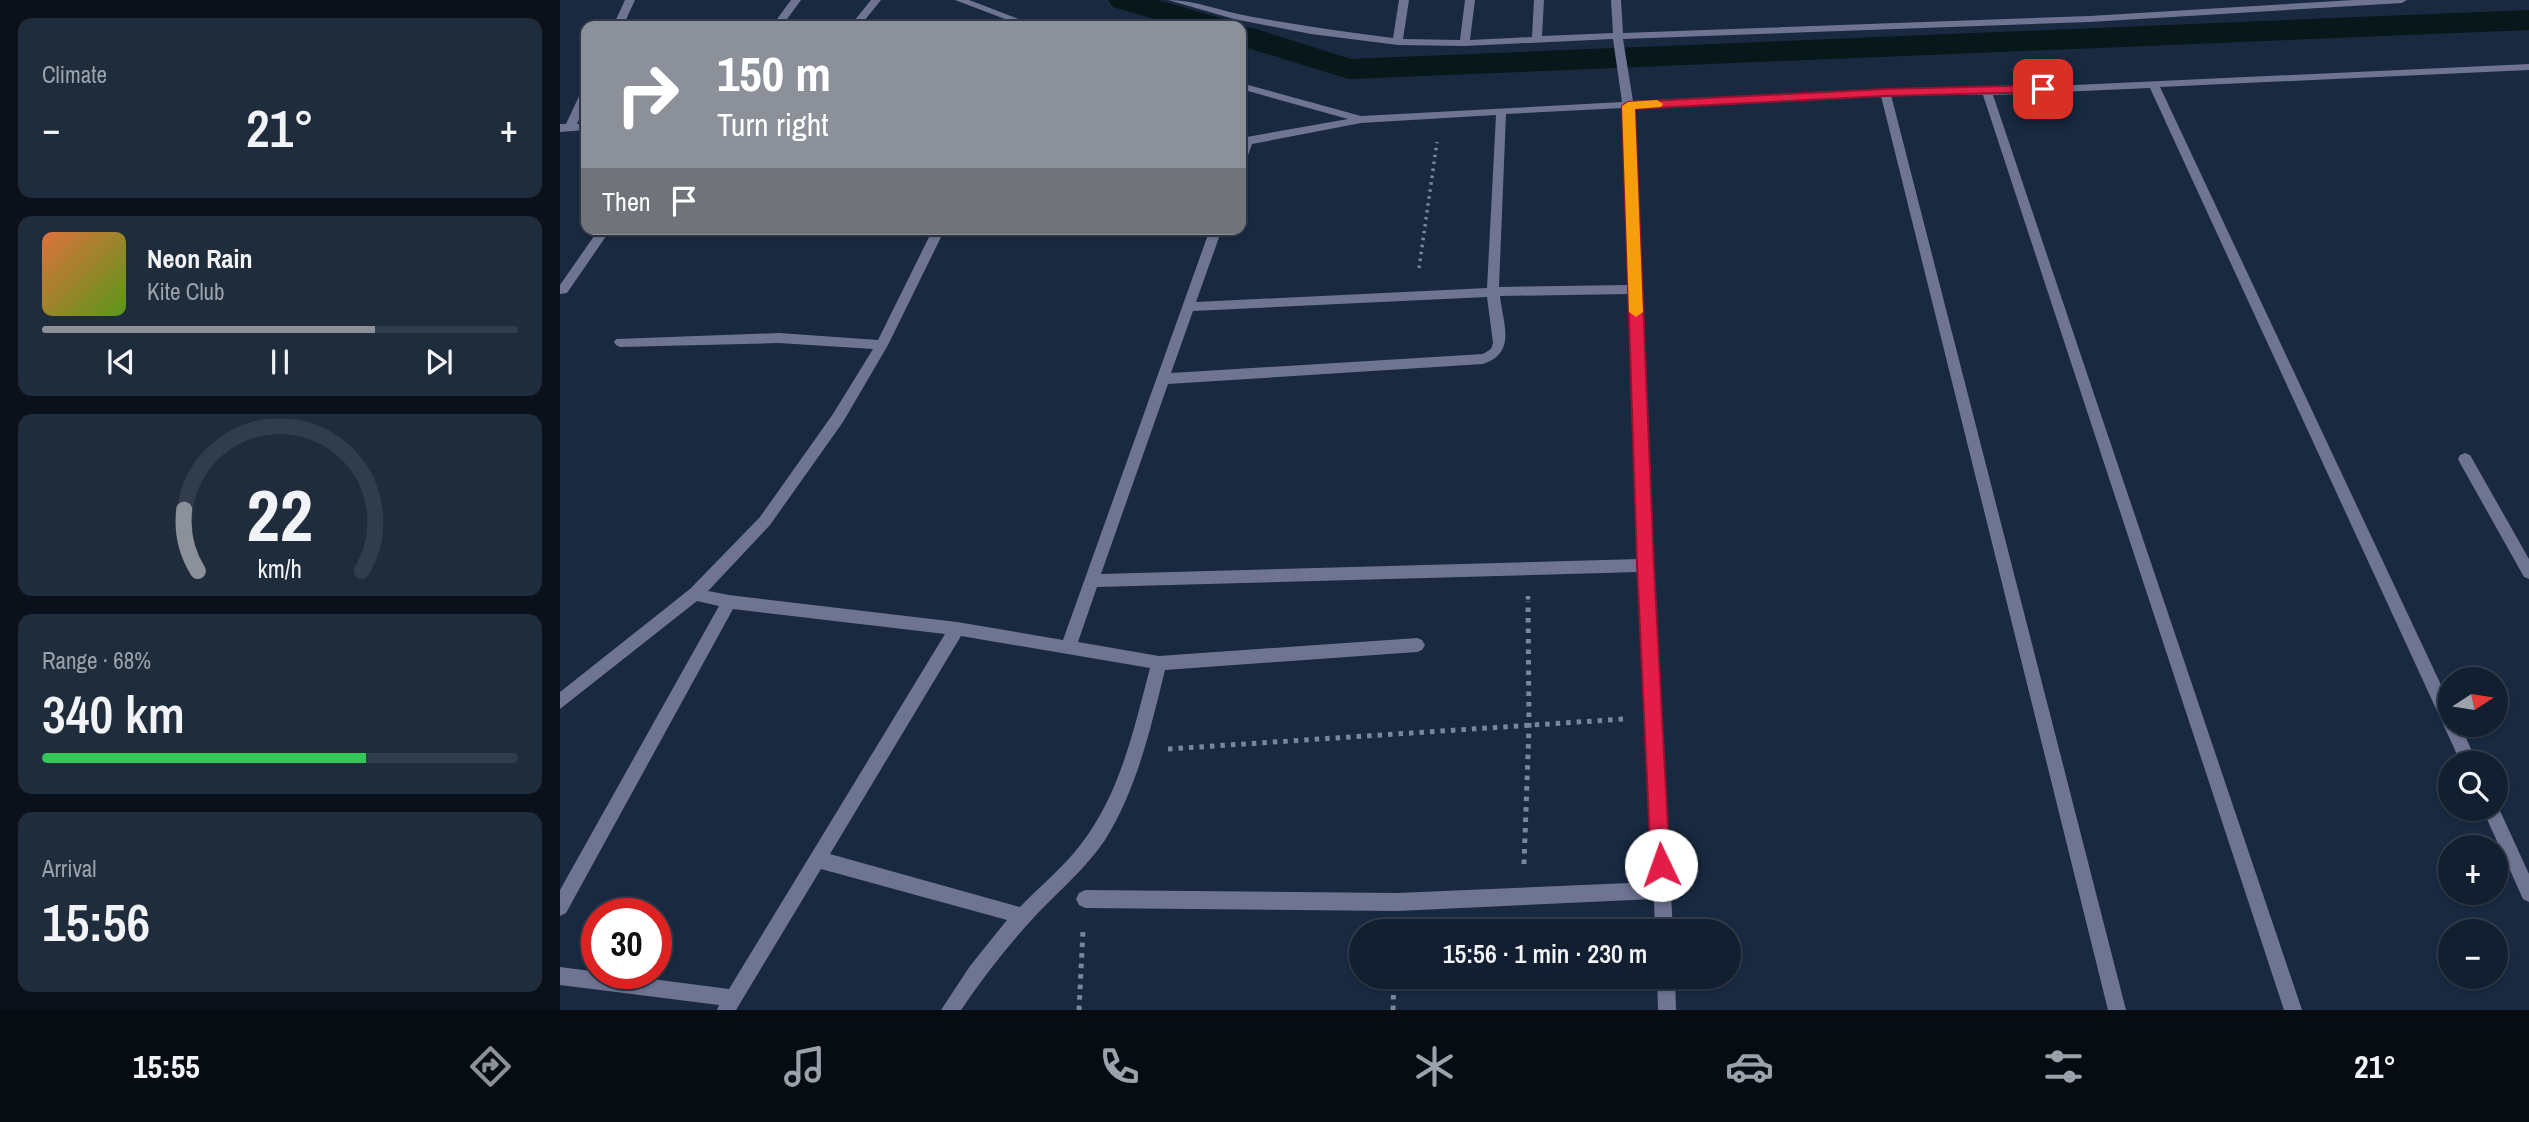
<!DOCTYPE html>
<html lang="en">
<head>
<meta charset="utf-8">
<style>
  body { margin:0; font-family:"Archivo Narrow",sans-serif; background:#1f2c3c; color:#f1f3f6; height:100vh; display:flex; flex-direction:column; font-size:26px; white-space:nowrap }
  * { box-sizing:border-box; margin:0 }
  p { font-size:23px; color:#9ca2ab }
  .icon { flex:none; width:38px; height:38px; fill:none; stroke:currentColor; stroke-width:2; stroke-linecap:round; stroke-linejoin:round }
  .map { position:relative; flex:1; overflow:hidden }
  .side { display:flex; flex-direction:column; gap:18px; padding:18px; background:#0a111a; width:560px }
  .side>* { flex:none }
  .hud { position:absolute; left:21px; top:21px; width:665px; height:214px; border-radius:14px; box-shadow:0 2px 5px #0004,0 0 0 2px #313d4c; background:#8c9099; color:#fff; overflow:hidden }
  .needle { width:46px; rotate:78deg }
  .controls { position:absolute; left:1878px; top:667px; display:grid; gap:14px }
  .controls a { display:grid; place-items:center; width:70px; height:70px; border-radius:50%; background:#121f30; box-shadow:0 2px 5px #0004,0 0 0 2px #313d4c; font-size:35px }
  .speed { position:absolute; left:21px; top:898px; display:flex; gap:14px; font-size:35px; font-weight:700; text-align:center }
  .speed>* { display:grid; place-content:center; width:91px; height:91px; border-radius:50%; background:#121f30; box-shadow:0 2px 5px #0004,0 0 0 2px #313d4c; line-height:1 }
  .speed .limit { border:10px solid #d22; background:#fff; color:#111 }
  .pin { position:absolute; display:grid; place-items:center; width:60px; height:60px; color:#fff; margin:-30px; border-radius:14px; box-shadow:0 4px 10px #0006 }
  .me { position:absolute; width:77px; margin:-38px; rotate:357deg; stroke-linejoin:round; filter:drop-shadow(0 0 5px #0008) }
  .turn { display:flex; align-items:center; gap:24px; height:147px; padding:0 21px; font-size:32px }
  .turn .icon { width:91px; height:91px; stroke-width:2.5 }
  .turn b { display:block; font-size:49px; line-height:60px }
  .then { display:flex; align-items:center; height:66px; padding:0 21px; background:#0003; gap:14px; font-size:26px }
  .big { font-size:52px; font-weight:600; line-height:1.1 }
  .side .widget { flex:1; display:flex; flex-direction:column; justify-content:center; gap:10px; min-width:0; padding:0 24px; border-radius:14px; background:#1f2c3c }
  .side .dial { align-items:center; gap:0 }
  .dial svg { height:182px; overflow:visible; fill:none; stroke:#313d4c; stroke-width:7; stroke-linecap:round; text-anchor:middle }
  .dial text { fill:#f1f3f6; stroke:none }
  .song { display:flex; align-items:center; gap:21px }
  .cover { width:84px; height:84px; border-radius:10px; background:linear-gradient(135deg,hsl(20 70% 55%),hsl(90 70% 35%)) }
  .played { height:7px; border-radius:4px; background:linear-gradient(90deg,#8c9099 70%,#313d4c 70%) }
  .keys { display:flex; justify-content:space-around; direction:ltr }
  .heat { display:flex; justify-content:space-between; align-items:center; font-size:38px; direction:ltr }
  .charge { height:10px; border-radius:5px; background:linear-gradient(90deg,#34c759 68%,#313d4c 0) }
  .trip { position:absolute; left:789px; top:919px; width:392px; height:70px; border-radius:35px; background:#121f30; box-shadow:0 2px 5px #0004,0 0 0 2px #313d4c; font-weight:600; line-height:70px; text-align:center }
  .tabs { display:flex; height:112px; justify-content:space-around; align-items:center; background:#070c13; color:#9ca2ab }
  .tabs .icon { width:49px; height:49px }
  .tabs .active { color:#8c9099 }
  .tabs b { font-size:32px; color:#f1f3f6 }
  main { display:flex; flex:1; min-height:0 }
  .map>svg:first-child { display:block }
  .lines { fill:none; stroke-linecap:round; stroke-linejoin:round }
  .canal { fill:#08171a; fill-rule:evenodd }
  .path-far2 { stroke:#798799; stroke-width:3.5; stroke-dasharray:2.5 4.5; stroke-linecap:butt }
  .path-far1 { stroke:#798799; stroke-width:4.5; stroke-dasharray:3.5 5; stroke-linecap:butt }
  .path { stroke:#798799; stroke-width:5; stroke-dasharray:4.5 6; stroke-linecap:butt }
  .street { fill:#6f7493; fill-rule:evenodd }
  .route { fill:#e11d48; stroke:#92132f; stroke-width:2 }
  .slow { fill:#f59e0b }
</style>
</head>
<body>
<main>
<section class="side">
<div class="widget"><p>Climate</p>
<div class="heat"><a>−</a><b class="big">21°</b><a>+</a></div>
</div>
<div class="widget">
<div class="song"><i class="cover"></i><div><b>Neon Rain</b><p>Kite Club</p></div></div>
<div class="played"></div>
<div class="keys"><svg class="icon" aria-label="previous" viewBox="0 0 24 24"><path d="M18 5L8 12l10 7zM5 5v14"/></svg><svg class="icon" aria-label="pause" viewBox="0 0 24 24"><path d="M8 5v14M16 5v14"/></svg><svg class="icon" aria-label="next" viewBox="0 0 24 24"><path d="M6 5l10 7-10 7zM19 5v14"/></svg></div>
</div>
<div class="widget dial"><svg viewBox="0 0 100 80">
<path d="M14 69A42 42 0 1 1 86 69"/>
<path d="M14 69A42 42 0 0 1 8 42" stroke="#8c9099"/>
<text x="50" y="56" font-size="32" font-weight="700">22</text>
<text x="50" y="72" font-size="11">km/h</text>
</svg></div>
<div class="widget"><p>Range · 68%</p><b class="big">340 km</b><div class="charge"></div></div>
<div class="widget"><p>Arrival</p><b class="big">15:56</b></div>
</section>
<div class="map">
<svg width="1969" height="1010" viewBox="0 0 1969 1010">
  <rect width="100%" height="100%" fill="#182940"/>
  <g class="lines">
    <path class="canal" d="M548,0H598L664,19L669,26H619L553,7Z
      M1969,10V30L789,79L681,46V26H677L693,28L791,59Z"/>
    <path class="path-far2" d="M859,268L877,142"/>
    <path class="path-far1" d="M968,596V602"/>
    <path class="path" d="M608,749L1064,719
      M964,864L969,727L968,601
      M519,1010L523,931
      M833,1010L834,976"/>
    <path class="street" d="M65,0H75L63,26H53Z
      M231,0H241L222,26H212Z
      M311,0H321L300,26H290Z
      M395,0H409L477,26H463Z
      M608,0C635,0 661,11 688,16C736,25 785,32 833,38L839,0H849L843,39L900,40L905,0H915L910,40L972,37L974,0H984L982,36L1053,33L1051,0H1061L1063,33L1529,16L1794,0H1847L1842,3L1529,22L1063,39L1073,101L1325,89H1427L1969,64V70L1600,87L1890,704V724H1900L1917,763H1901L1590,88L1433,95L1742,1010H1724L1423,95H1331L1566,1010H1548L1321,96L1073,108L1093,565L1113,931H1095L1094,899L837,911L525,908L519,905L516,899L519,893L525,890L837,893L1093,882L1079,572L537,587L518,642L599,656L857,638L862,640L865,645L862,650L857,652L605,670C591,727 577,789 545,840C526,868 500,890 477,914C449,944 424,976 401,1010H381L410,966L447,920L261,869L176,1010H157L159,1005L0,985V967L169,989L385,634L173,609L6,913L0,916V890L159,606L137,601L0,709V692L130,589L200,517L273,414L313,349L219,343L60,347L56,345L54,342L56,339L219,333L318,340L373,229H385L328,345L283,422L210,525L148,591L169,595L397,622L503,640L650,229H662L636,302L927,288L936,115L801,123L692,144L687,158L681,162V138L788,119L681,89V83L801,116L1062,102L1053,39L905,46L838,45L751,34L674,19ZM1063,108L1069,285L939,287L946,114ZM1069,294L1079,559L541,574L608,384L923,364C957,353 943,324 940,296ZM927,297L933,343L931,349L923,354L611,373L633,311ZM401,636L590,668C574,729 560,794 521,844C504,867 480,886 460,907L270,854Z
      M26,89V103L17,124H26V130L0,132V124H6L21,92Z
      M39,229H51L7,293L0,294V285Z
      M1905,453L1910,455L1969,559V579L1964,577L1900,463L1898,459L1900,455Z
      M1936,802L1969,874V902L1963,899L1922,808H1936Z
      M1097,976H1115L1116,1010H1098Z"/>
  </g>
  <path class="route" d="M1483,85L1489,89L1487,92L1325,96L1075,109L1094,565L1110,865L1107,872L1101,875L1094,872L1091,865L1077,565L1062,106L1068,102L1325,89Z"/>
  <path class="slow" d="M1097,100L1103,104L1101,107L1075,109L1083,312L1076,317L1069,312L1062,106L1068,102Z"/>
</svg>
<div class="controls">
<a><svg class="needle" viewBox="-14 -14 28 28"><path d="M0-13l5 13h-10z" fill="#e53935"/><path d="M0 13l5-13h-10z" fill="#9ca2ab"/></svg></a>
<a><svg class="icon" aria-label="search" viewBox="0 0 24 24"><circle cx="10" cy="10" r="6"/><path d="M15 15l6 6"/></svg></a>
<a>+</a>
<a>−</a>
</div>
<div class="speed"><div class="limit">30</div></div>
<div class="pin" style="left:1483px;top:89px;background:#d93025"><svg class="icon" aria-label="arrive" viewBox="0 0 24 24"><path d="M6 21V4h12l-3 4 3 4H6"/></svg></div>
<svg class="me" style="left:1101px;top:865px" viewBox="-20 -20 40 40"><circle r="19" fill="#fff"/><path d="M0-13L10 11 0 6-10 11z" fill="#e11d48"/></svg>
<div class="trip">15:56 · 1 min · 230 m</div>
<div class="hud">
<div class="turn"><svg class="icon" aria-label="right" viewBox="0 0 24 24"><path d="M7 20v-9h11M14 6l5 5-5 5"/></svg><div><b>150 m</b>Turn right</div></div>
<div class="then">Then<svg class="icon" aria-label="arrive" viewBox="0 0 24 24"><path d="M6 21V4h12l-3 4 3 4H6"/></svg></div>
</div>
</div>
</main>
<nav class="tabs">
<b>15:55</b>
<svg class="icon active" aria-label="directions" viewBox="0 0 24 24"><path d="M12 3l9 9-9 9-9-9zM9 14v-3h6M13 9l2 2-2 2"/></svg>
<svg class="icon" aria-label="music" viewBox="0 0 24 24"><path d="M9 18V5l10-2v13"/><circle cx="6" cy="18" r="3"/><circle cx="16" cy="16" r="3"/></svg>
<svg class="icon" aria-label="phone" viewBox="0 0 24 24"><path d="M5 4h4l2 5-3 2q2 4 5 5l2-3 5 2v4C11 20 4 13 5 4z"/></svg>
<svg class="icon" aria-label="climate" viewBox="0 0 24 24"><path d="M12 3v18M4 7l16 10M4 17L20 7"/></svg>
<svg class="icon" aria-label="car" viewBox="0 0 24 24"><path d="M5 17H2v-5l4-1 3-4h7l3 4 3 1v5h-3M9 17h6M6 11h13"/><circle cx="7" cy="17" r="2"/><circle cx="17" cy="17" r="2"/></svg>
<svg class="icon" aria-label="filters" viewBox="0 0 24 24"><path d="M4 7h16M4 17h16"/><circle cx="9" cy="7" r="2"/><circle cx="15" cy="17" r="2"/></svg>
<b>21°</b>
</nav>
</body>
</html>
